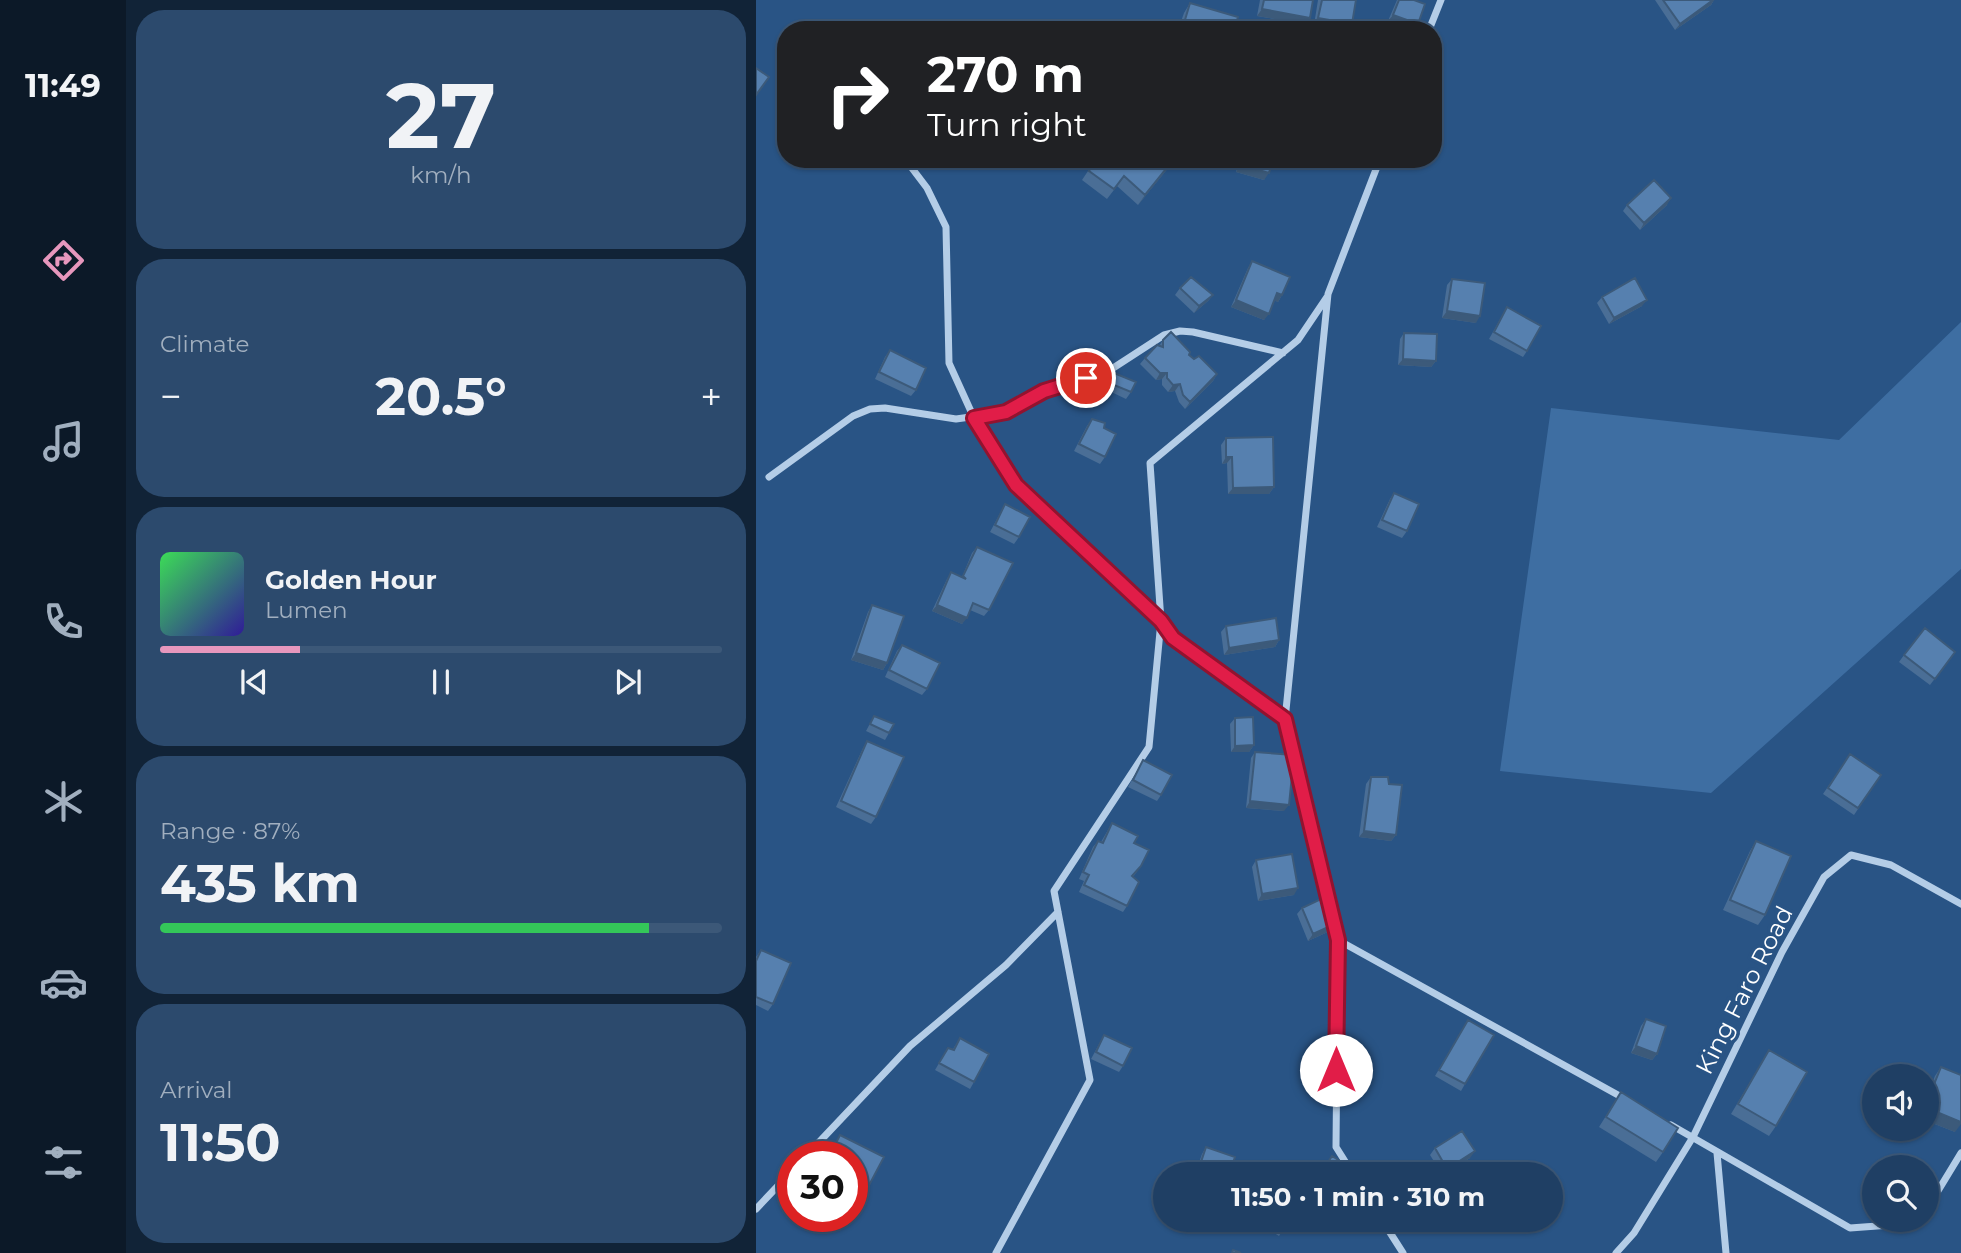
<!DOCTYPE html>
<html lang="en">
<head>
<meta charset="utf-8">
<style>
  body { margin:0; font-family:Montserrat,sans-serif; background:#2c4a6d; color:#f1f3f6; height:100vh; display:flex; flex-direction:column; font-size:26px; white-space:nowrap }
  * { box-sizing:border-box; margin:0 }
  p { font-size:23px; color:#a1afbf }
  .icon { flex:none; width:38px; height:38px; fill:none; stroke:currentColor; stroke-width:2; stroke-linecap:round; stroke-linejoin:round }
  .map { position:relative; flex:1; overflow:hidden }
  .drawer { display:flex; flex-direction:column; gap:10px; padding:10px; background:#112337; width:630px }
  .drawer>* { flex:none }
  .guide { position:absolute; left:21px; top:21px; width:665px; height:147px; border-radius:28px; box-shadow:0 2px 5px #0004,0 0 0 2px #3c5878; background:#202124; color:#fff; overflow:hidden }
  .buttons { position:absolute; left:1106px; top:1064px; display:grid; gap:14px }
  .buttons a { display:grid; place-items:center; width:77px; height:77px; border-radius:50%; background:#1f3f64; box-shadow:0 2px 5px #0004,0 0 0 2px #3c5878; font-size:35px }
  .speed { position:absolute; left:21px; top:1141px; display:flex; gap:14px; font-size:35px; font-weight:700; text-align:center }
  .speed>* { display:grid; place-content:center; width:91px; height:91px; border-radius:50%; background:#1f3f64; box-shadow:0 2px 5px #0004,0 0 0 2px #3c5878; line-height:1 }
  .speed .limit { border:10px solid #d22; background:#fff; color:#111 }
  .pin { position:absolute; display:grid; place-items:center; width:60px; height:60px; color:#fff; margin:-30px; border:4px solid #fff; border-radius:50%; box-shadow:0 2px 7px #0007 }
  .me { position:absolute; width:77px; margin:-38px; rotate:0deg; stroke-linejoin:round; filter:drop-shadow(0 0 5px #0008) }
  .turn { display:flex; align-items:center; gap:24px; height:147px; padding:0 35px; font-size:32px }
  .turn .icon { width:91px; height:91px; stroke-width:2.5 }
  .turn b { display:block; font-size:49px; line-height:60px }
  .big { font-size:52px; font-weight:700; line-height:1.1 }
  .drawer .tile { flex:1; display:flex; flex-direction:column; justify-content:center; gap:10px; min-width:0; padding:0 24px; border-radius:28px; background:#2c4a6d }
  .drawer .dial { align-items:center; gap:0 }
  .dial b { font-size:91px; line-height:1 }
  .song { display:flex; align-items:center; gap:21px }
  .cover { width:84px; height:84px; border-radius:10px; background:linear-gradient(135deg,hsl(130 70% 55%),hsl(250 70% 35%)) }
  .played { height:7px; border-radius:4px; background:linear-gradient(90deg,#e797bd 25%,#3c5878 25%) }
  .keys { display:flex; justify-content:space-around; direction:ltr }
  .heat { display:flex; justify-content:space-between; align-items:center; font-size:38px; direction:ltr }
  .charge { height:10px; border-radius:5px; background:linear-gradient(90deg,#34c759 87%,#3c5878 0) }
  .trip { position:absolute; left:397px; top:1162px; width:410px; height:70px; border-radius:35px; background:#1f3f64; box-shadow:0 2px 5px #0004,0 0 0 2px #3c5878; font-weight:700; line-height:70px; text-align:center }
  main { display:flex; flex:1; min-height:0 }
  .tabs { display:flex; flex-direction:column; width:126px; justify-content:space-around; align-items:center; background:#0c1928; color:#a1afbf }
  .tabs .icon { width:49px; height:49px }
  .tabs .active { color:#e797bd }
  .tabs b { font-size:32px; color:#f1f3f6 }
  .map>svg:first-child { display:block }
  .green { fill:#3e6ea2 }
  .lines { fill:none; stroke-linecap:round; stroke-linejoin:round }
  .street { stroke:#b4cde7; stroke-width:7 }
  .wall { fill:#4a6e96 }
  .shaded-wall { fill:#3c5a7a }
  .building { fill:#5680af; stroke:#3c5a7a; stroke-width:2 }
  .route-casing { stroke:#92132f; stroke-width:18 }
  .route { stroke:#e11d48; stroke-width:12 }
  .labels { text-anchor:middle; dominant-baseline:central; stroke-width:7; stroke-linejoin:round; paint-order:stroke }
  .street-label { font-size:24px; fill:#fff; stroke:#295485 }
</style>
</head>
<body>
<main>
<nav class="tabs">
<b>11:49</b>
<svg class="icon active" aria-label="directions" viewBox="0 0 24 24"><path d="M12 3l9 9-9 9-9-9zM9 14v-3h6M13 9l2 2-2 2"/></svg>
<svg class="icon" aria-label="music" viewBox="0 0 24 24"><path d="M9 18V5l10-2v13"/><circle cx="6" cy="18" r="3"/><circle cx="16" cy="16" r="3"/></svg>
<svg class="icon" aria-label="phone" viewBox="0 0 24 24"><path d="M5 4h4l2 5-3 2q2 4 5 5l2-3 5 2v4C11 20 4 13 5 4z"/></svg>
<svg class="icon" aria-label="climate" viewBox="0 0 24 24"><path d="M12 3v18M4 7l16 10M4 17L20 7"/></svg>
<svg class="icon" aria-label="car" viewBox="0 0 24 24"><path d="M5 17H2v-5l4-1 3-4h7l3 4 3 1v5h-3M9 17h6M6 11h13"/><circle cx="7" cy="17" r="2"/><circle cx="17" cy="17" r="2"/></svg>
<svg class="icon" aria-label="filters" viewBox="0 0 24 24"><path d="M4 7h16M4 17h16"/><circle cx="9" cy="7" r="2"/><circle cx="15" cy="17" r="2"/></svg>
</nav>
<section class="drawer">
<div class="tile dial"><b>27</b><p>km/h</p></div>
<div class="tile"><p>Climate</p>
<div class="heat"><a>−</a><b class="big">20.5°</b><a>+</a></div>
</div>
<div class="tile">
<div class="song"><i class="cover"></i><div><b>Golden Hour</b><p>Lumen</p></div></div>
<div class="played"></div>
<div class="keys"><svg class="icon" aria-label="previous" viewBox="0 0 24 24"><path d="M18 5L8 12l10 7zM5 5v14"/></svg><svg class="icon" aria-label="pause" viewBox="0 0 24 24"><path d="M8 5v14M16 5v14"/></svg><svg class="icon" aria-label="next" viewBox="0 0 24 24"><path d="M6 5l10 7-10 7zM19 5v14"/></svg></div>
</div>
<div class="tile"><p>Range · 87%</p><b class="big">435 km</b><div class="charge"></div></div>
<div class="tile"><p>Arrival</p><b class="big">11:50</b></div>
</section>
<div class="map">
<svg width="1205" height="1253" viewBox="0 0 1205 1253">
  <rect width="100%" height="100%" fill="#295485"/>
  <path class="green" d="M1205,322V569L955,793L744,771L795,408L1083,440Z"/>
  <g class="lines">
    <path class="street" d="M673,30L685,0
      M149,159L171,188L190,227L193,363L218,418L260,485L405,621L417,638L529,720
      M624,159L572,294L529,720L582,940L871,1100
      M13,477L97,416L114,409L129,408L200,419L250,412L288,391L351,372L408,335L424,331L437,332L527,353
      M582,940L580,1147L597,1174
      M915,1125L1094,1228L1162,1223L1164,1220
      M961,1153L970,1253
      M49,1157L154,1046L250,965L302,912
      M0,1209L37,1170
      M1171,1209L1205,1153
      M626,1220L647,1253
      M240,1253L334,1080L298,891L393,747L405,621L394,463L542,340L571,297
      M860,1253L878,1233L937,1137L1026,952L1068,877L1095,855L1135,865L1205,904"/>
  </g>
  <path class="wall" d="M504,0H557L549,24L501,16Z
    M562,0H600L596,24L592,30H586L558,25Z
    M641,0H658L662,24L658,30L632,21Z
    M899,0H958L955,5L919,30Z
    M434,3L478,30H422L428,13Z
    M340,159L413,167L382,205L361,186L351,199L326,180Z
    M484,159H517L508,180L480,172Z
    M871,205H911L884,230L867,211Z
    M496,261L526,295L522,302L518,300L508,320L475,307L492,268Z
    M696,279L720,323L686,318L691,285Z
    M424,288L457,295L452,301L438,313L419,295Z
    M846,297L886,306L853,324L841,303Z
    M751,307L771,351L767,357L733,339Z
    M648,333L680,361L675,367L642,365L644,339Z
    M407,340L433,355L461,374L457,381L429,409L423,402L419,391L412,392L406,385V379L400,380L384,364L389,358L403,346Z
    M134,350L160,390L155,396L119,379L129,357Z
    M358,373L375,392L370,399L349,389Z
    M336,419L348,428L349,457L344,464L318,451L331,426Z
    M470,438L518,487L513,494H472L471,463L466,464L465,445Z
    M638,493L651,531L646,538L621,527L634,499Z
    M249,504L263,537L258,544L234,532Z
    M221,547L233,610L228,616L214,610L206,624L176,611L191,579L195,572L206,577L216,553Z
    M116,605L131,663L127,670L95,660L112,612Z
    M470,626L523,640L519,647L468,655L465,632Z
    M146,645L171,689L166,695L129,677L141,651Z
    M1199,652L1174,685L1143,662L1148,655Z
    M118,716L133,733L129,740L110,731Z
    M479,718L498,745L493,752H475L474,724Z
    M111,741L120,817L115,824L80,807L107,748Z
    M499,752L528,811L490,808L495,758Z
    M1094,754L1125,775L1098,815L1067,794Z
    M387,760L405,795L401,801L372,787Z
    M615,777L640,835L635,841L603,837L610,784Z
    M356,823L378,843L385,866L377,877L371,906L367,912L323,892L328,881L323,879L337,847L342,841L345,842Z
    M1000,841L1009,915L1002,925L967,910L994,851Z
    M500,860L538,895L502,901L496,867Z
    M546,908L579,924L574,931L552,941L541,914Z
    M5,950L17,1004L12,1011L0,1005V957Z
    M890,1019L901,1054L896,1060L875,1053L885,1026Z
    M712,1020L709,1084L705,1091L679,1076Z
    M348,1035L367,1066L363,1072L335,1059Z
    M204,1038L218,1082L214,1089L179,1070L192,1048L197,1049Z
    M1013,1050L1020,1126L1013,1136L975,1114Z
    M1185,1067L1199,1132L1171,1121V1095L1179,1076Z
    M865,1092L907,1152L900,1162L843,1127Z
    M84,1135L128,1157L110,1191L106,1198L96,1193V1157H72Z
    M450,1147L473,1174H439L446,1154Z
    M679,1148L714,1158L689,1174H686L674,1155Z
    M506,1220H533L523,1236L503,1224Z"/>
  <path class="shaded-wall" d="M957,0H958L955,5L919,30L924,24Z
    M506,9L554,18L549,24L501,16Z
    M637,15L662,24L658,30H655L632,21Z
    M562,18L596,24L592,30H586L558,25Z
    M419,159L413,167L382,205L389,195Z
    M485,165L513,173L508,180L480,172Z
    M915,198L911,205L884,230L888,223Z
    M521,293L526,295L522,302L517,300Z
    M457,295L452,301L438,313L443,306Z
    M480,300L513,314L508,320L475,307Z
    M891,300L886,306L853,324L858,318Z
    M691,311L724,316L720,323L686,318Z
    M647,359L680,361L675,367L642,365Z
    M404,373H411L406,379L400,380Z
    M461,374L457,381L429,409L434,402Z
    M424,384L419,391L412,392L417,385Z
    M470,457H476L471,463L466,464Z
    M518,487L513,494H472L477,488Z
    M181,605L211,618L206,624L176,611Z
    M523,640L519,647L468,655L473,648Z
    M100,653L131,663L127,670L95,660Z
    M498,745L493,752H475L479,746Z
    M494,801L533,805L528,811L490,808Z
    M608,831L640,835L635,841L603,837Z
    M542,888L538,895L502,901L506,894Z
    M579,924L574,931L552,941L557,934Z
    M880,1046L901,1054L896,1060L875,1053Z
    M1171,1108L1205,1122V1124L1199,1132L1171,1121Z
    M719,1151L714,1158L688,1174L691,1169Z"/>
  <path class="building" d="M508,0H557L554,18L506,9Z
    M566,0H600L596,24L562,18Z
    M643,0H658L669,4L662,24L637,15Z
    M907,0H957L924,24Z
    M434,3L482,17L478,30H426Z
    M0,68L13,77L0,95Z
    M341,159H418L389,195L368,176L358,189L333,171Z
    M487,159H517L513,173L485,165Z
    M898,180L915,198L888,223L871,205Z
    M496,261L534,277L526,295L521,293L513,314L480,300Z
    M435,277L457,295L443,306L424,288Z
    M879,278L891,300L858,318L846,297Z
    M696,279L729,283L724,316L691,311Z
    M751,307L785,326L771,351L738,332Z
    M415,332L434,352L433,355L438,359L443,356L461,374L434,402L427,395L424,384L417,385L411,378V373H404L389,358L401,345L407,347V340Z
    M648,333L681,334L680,361L647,359Z
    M134,350L170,368L160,390L123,372Z
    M358,373L380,382L375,392L353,383Z
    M336,419L349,423L348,428L360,434L349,457L323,444Z
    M517,437L518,487L477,488L476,457H470V438Z
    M638,493L663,504L651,531L626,520Z
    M249,504L274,517L263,537L239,525Z
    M221,547L257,563L233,610L217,603L211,618L181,605L195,572L210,579L207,576Z
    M116,605L148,616L131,663L100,653Z
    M520,618L523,640L473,648L470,626Z
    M1169,628L1199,652L1179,679L1148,655Z
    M146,645L184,663L171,689L133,670Z
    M118,716L138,724L133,733L114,724Z
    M497,717L498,745L479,746V718Z
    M111,741L148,757L120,817L85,801Z
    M499,752L538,755L533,805L494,801Z
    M1094,754L1125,775L1102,808L1072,788Z
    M387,760L416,775L405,795L377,780Z
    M615,777H632L633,784L646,785L640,835L608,831Z
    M356,823L382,836L378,843L393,850L385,866L376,876L383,882L371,906L328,885L333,875L327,872L342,841L347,843Z
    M1000,841L1035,856L1009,915L974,900Z
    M536,854L542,888L506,894L500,860Z
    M567,898L579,924L557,934L546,908Z
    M5,950L35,963L17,1004L0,997V961Z
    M890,1019L910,1026L901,1054L880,1046Z
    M712,1020L738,1035L709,1084L683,1070Z
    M348,1035L376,1048L367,1066L340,1052Z
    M204,1038L233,1054L218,1082L183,1063L192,1048L198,1050Z
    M1013,1050L1051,1072L1020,1126L982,1104Z
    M1185,1067L1205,1075V1122L1171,1108V1102Z
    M865,1092L922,1128L907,1152L850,1117Z
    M706,1131L719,1151L691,1169L679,1148Z
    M84,1135L128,1157L110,1191L96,1184V1157H73Z
    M450,1147L479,1157L473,1174H441Z
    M576,1156L595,1168L591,1174H564Z
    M511,1220H533L527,1230Z
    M477,1250L485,1253H476Z"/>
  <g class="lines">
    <g class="route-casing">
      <path id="route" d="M330,378L288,391L250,412L218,418L260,485L405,621L417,638L529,719L582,940L580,1070"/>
    </g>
    <use href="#route" class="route"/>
  </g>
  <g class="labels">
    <g class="street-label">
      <text transform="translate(988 990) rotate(-63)">King Faro Road</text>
    </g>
  </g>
</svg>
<div class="buttons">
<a><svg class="icon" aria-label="sound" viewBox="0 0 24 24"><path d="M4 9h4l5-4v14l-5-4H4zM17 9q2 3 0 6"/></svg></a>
<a><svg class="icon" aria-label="search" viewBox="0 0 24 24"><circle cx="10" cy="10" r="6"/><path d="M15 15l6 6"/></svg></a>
</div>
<div class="speed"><div class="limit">30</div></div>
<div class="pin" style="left:330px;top:378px;background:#d93025"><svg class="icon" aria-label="arrive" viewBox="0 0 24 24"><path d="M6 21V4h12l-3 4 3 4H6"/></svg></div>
<svg class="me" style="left:580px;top:1070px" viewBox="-20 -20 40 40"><circle r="19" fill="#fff"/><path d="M0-13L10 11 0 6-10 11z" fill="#e11d48"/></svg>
<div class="trip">11:50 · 1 min · 310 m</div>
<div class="guide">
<div class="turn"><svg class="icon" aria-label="right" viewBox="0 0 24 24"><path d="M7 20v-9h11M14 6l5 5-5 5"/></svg><div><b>270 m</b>Turn right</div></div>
</div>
</div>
</main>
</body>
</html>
